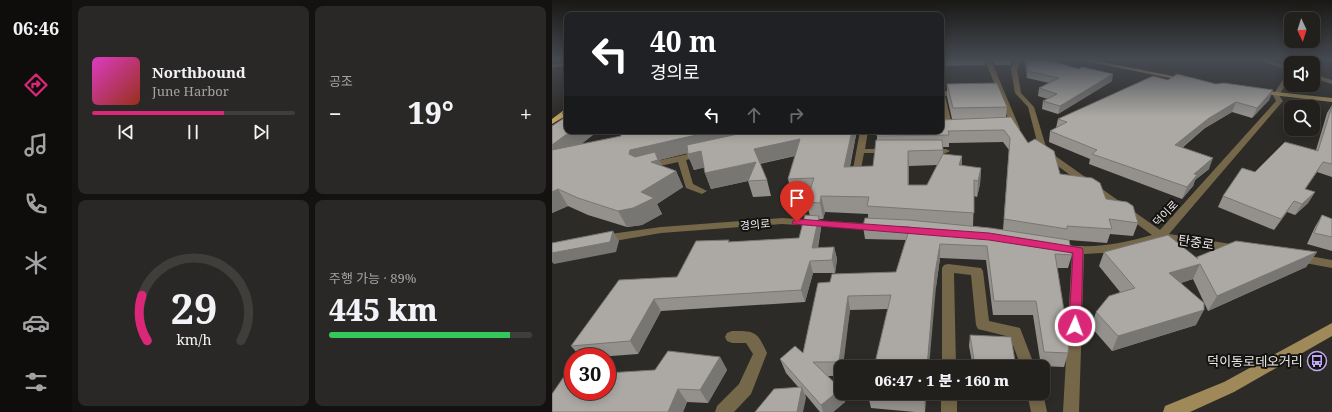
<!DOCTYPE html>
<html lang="ko">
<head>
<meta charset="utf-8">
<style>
  body { margin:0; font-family:"Noto Serif","Noto Sans KR",serif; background:#2a2826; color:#f1f3f6; height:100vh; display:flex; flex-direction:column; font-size:15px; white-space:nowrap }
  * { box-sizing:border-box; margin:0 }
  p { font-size:13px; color:#a2a3a4 }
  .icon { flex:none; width:22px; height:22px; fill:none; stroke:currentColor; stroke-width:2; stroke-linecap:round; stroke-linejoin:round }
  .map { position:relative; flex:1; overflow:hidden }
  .sheet { display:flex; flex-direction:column; gap:6px; padding:6px; background:#131210; width:480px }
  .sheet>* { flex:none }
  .hud { position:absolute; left:12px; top:12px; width:380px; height:122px; border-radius:8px; box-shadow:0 2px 10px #0003,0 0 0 1px #3f3e3b; background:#202124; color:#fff; overflow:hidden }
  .needle { width:26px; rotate:176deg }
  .fabs { position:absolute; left:732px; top:12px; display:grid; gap:8px }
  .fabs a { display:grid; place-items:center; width:36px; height:36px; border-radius:8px; background:#22201d; box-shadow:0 2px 10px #0003,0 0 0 1px #3f3e3b; font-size:20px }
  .speed { position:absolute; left:12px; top:348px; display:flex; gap:8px; font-size:20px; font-weight:700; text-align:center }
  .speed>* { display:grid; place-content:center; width:52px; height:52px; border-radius:50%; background:#22201d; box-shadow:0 2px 10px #0003,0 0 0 1px #3f3e3b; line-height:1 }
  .speed .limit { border:6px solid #d22; background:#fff; color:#111 }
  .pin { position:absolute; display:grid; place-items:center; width:34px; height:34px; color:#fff; margin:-41px -17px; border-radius:50% 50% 50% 0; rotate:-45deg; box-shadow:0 0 4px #0007 }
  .pin .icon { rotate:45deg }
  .me { position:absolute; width:44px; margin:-22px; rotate:2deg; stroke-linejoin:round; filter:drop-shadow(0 0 3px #0008) }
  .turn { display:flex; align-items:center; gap:14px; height:84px; padding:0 20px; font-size:18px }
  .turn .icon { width:52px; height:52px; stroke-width:2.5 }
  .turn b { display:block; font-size:28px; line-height:34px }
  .lanes { display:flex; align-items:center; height:38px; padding:0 20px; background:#0003; justify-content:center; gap:20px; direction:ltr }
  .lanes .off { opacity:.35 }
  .big { font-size:30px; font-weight:800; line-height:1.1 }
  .sheet .card { flex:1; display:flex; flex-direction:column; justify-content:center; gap:6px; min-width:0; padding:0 14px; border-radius:8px; background:#2a2826 }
  .sheet .dial { align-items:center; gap:0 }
  .dial svg { height:104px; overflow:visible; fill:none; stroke:#3f3e3b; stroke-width:7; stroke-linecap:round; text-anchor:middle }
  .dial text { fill:#f1f3f6; stroke:none }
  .song { display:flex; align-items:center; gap:12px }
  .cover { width:48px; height:48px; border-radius:6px; background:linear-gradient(135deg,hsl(310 70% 55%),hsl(10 70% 35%)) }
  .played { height:4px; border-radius:2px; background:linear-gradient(90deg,#db2777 65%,#3f3e3b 65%) }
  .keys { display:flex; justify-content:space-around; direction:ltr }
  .heat { display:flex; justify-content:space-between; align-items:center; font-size:22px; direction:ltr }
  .charge { height:6px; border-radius:3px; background:linear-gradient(90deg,#34c759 89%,#3f3e3b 0) }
  .sheet .tiles { flex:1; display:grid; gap:6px; grid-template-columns:repeat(2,1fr) }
  .trip { position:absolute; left:282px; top:360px; width:216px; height:40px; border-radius:8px; background:#22201d; box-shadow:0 2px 10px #0003,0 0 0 1px #3f3e3b; font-weight:800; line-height:40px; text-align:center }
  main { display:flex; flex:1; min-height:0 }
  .dock { display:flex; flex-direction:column; width:72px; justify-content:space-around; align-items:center; background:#0e0d0c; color:#a2a3a4 }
  .dock .icon { width:28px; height:28px }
  .dock .current { color:#db2777 }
  .dock b { font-size:18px; color:#f1f3f6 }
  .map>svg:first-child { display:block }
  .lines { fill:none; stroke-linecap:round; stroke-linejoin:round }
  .stream { stroke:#7a6024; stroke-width:3 }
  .street { fill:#756749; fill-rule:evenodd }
  .secondary { fill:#9f8958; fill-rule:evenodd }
  .primary { fill:#c0a263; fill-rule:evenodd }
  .wall { fill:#94918d; fill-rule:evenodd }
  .shaded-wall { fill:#787673 }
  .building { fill:#aca9a4; stroke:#787673 }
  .route { fill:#db2777; stroke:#8e194d }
  .labels { text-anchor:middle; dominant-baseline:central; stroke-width:4; stroke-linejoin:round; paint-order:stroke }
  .street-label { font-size:11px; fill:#eeecea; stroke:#141311 }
  .near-street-label { font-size:13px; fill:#eeecea; stroke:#141311 }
  .near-poi-label { font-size:13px; fill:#eeecea; stroke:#141311; text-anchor:end }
</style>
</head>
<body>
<main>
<nav class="dock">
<b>06:46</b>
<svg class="icon current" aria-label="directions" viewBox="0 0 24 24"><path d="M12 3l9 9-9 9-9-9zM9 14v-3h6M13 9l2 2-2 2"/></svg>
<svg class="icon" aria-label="music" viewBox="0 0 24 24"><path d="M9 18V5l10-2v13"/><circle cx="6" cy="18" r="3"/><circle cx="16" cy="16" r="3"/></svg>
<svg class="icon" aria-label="phone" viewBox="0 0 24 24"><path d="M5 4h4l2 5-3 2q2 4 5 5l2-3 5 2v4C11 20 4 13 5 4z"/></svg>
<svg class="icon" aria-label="climate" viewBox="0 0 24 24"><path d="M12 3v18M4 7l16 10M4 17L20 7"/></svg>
<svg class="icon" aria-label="car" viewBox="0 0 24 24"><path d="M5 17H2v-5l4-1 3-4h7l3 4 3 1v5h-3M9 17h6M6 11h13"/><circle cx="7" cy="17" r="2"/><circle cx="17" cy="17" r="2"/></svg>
<svg class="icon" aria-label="filters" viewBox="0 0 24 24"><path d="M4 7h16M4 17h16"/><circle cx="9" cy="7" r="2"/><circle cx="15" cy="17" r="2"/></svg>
</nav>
<section class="sheet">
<div class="tiles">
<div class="card">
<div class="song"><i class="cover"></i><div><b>Northbound</b><p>June Harbor</p></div></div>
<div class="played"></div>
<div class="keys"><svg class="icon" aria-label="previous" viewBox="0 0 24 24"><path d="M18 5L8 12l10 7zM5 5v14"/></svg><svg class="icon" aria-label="pause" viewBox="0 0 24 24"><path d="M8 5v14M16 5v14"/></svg><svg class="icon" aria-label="next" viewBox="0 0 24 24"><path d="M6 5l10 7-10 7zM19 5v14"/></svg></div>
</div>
<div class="card"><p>공조</p>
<div class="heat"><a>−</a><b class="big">19°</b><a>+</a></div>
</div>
<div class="card dial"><svg viewBox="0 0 100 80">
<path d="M14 69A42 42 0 1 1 86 69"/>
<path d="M14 69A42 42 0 0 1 10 34" stroke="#db2777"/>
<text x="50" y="56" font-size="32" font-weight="700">29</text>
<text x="50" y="72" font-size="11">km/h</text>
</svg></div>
<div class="card"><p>주행 가능 · 89%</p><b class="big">445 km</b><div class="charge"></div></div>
</div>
</section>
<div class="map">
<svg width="780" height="412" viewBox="0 0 780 412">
  <rect width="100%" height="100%" fill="#2d2b27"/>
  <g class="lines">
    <path class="stream" d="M0,66L15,64"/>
    <path class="street" d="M433,60H439L468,129L467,131H461L460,129Z
      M463,60H469L465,69L469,93L482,107L495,150L608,230L724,101L721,95L734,75L739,72V77L727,95L731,101L730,102L617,234L685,245L689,246L691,249L689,252L685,253L609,240L568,252L532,254L527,412H511L520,253L502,250L500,247L502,244C510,242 518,246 527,246C553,247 575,242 600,235L488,153L476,107L463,93L459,69Z
      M706,60H714L739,67V71Z
      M761,74L780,80V84L761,78Z
      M389,91H408L411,93L408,95L393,96L401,128L397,130L393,128L389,108Z
      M308,131H316L313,149H336L340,151L336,153H312L309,169L305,172L301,169Z
      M375,149H394L398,151C393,155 379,155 374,151Z
      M150,151L153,152V156L134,160L141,184L155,191L150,194L134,188L126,162L95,169L91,166L95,163Z
      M230,218L324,224L329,227L324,230L230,224L109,233L51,243L47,242L45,239L47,236L51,235L109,227Z
      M746,254L780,260V268L742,261L740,258L742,255Z
      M396,264L429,268L431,271L437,321L468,328L483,367H469L458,337L426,329L424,325L419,275L402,273L404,367H390V268L392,265Z
      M180,331C203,331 205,331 215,353L199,394L182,412H163L165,406L187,384L201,354L194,343H180L175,341L173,337L175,333Z
      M389,393H405V412H389Z
      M475,393H491L495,412H479Z"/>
    <path class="secondary" d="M528,60H539L636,79L633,81Z
      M706,90L780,98V102L704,93V91Z
      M780,323V336L682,392L638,412H611L613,406L672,382Z"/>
    <path class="primary" d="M12,110H15V115L0,124V119Z"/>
  </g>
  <path class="wall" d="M389,60H434L433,65L389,66Z
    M441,60H460L459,65H443Z
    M473,60H475L560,81L506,114L490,109L491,101L496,99L486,96L487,88L497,83L475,78Z
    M616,80L721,90L717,100L700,118L680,112L653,128L630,148L657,169L643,180L641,186L630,199L537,164L538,159L497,142L498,131L504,128L506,119Z
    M395,84L455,107L454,117L476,143L508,174L554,199L586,223L581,236L558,234L555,243L517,240L520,255L516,268H505L516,353L512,367L489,366L481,315H441L434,260L388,258L384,287L335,309L298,310L289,367V376H276L289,393H290L293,402L281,412H268L253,394L254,398L247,388L234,373L228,359L251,353L278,282L344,272L354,240L313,239L311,226L316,218V214L273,212L271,219H267L269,228L266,248L282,247L285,259L283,273H261L253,302L109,311L86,354L46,357H29L19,346L125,277L178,242L247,238L258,216L254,202L257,195H240L236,179L243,156L208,164L215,180L219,196L201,197L196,181L159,189L153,173L152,167L142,170L135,153L107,160L110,166L124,171L131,187L105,204L110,214L90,225L75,227L36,215L16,206L0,213L13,117L15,110V131H46L29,144L304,135L298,167L321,166L325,140V136L391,113V120L400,119L395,97ZM451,142L457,150L451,230L421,226L422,196L425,197L428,184L429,168L410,166L391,154V147H397V143ZM385,165L375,185H357V166Z
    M780,105V177L765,172L753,189L763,192L756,203L743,215L735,212L722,230L666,207L671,196L703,172L764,150L775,113Z
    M770,215L780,219V251L755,244L763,227Z
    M552,252L644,258L645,257L765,252L754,267L656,311L641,279L629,283L644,325L560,351L539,327L544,312L568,292L547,266Z
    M418,335L464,367H421L417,346Z
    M168,357L175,370L156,403L135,402L131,412H0L103,370Z
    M317,393H374L373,412H363L319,408L316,395Z"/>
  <path class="shaded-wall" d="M431,60H434L433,65L430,66Z
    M561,74L560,81L506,114L508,106Z
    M721,90L717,100L700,118L705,108Z
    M684,102L680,112L653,128L619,156L623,145L657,118Z
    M10,113H15V121Z
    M391,113V124L389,125V114Z
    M19,131H46L0,167V145Z
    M162,131H191L183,142L107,160L110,167L85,169L77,154L78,150Z
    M300,131H304V135L294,183L292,167Z
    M248,139L251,154L206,164L202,149Z
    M149,151L155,167L142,170L136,154Z
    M356,151L357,166V201L356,185Z
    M410,156V172L407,165Z
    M661,158L657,169L643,180L641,186L630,199L635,187L642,174Z
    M204,162L209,178L159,189L153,173Z
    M771,162L765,172L746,200L753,189Z
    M429,168L428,184L425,197L426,181Z
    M124,171L131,187L105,204L110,214L90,225L75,227L66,211L89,192Z
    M6,189L16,206L0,213V192Z
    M763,192L756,203L743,215L750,204Z
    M269,196L273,212L271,219L268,203Z
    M742,201L735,212L722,230L729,219Z
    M267,216L269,228L263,260L260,248Z
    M61,231L67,241L64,252L2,264L0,262V253Z
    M388,244V258L384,287L377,367H375L383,273Z
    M282,247L285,259L283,273L280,260Z
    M765,252L754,267L656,311L665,296Z
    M258,261L261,273L253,302L249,290Z
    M648,264L641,279L610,288L617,273Z
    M296,296L298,310L291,367H289V372L287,362Z
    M102,299L109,311L86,354L78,341Z
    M652,310L644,325L560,351L566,336Z
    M168,357L175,370L156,403L148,390Z
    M250,387L254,398L251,412H245Z
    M126,389L135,402L131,412H116Z
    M289,389V393H290L293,402L281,412H271L269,405Z
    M373,393H374L373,412L372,399Z"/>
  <path class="building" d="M475,60H495L527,69L530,67L561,74L508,106L491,101L505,94L487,88L507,78L476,71Z
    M625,74L664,84L672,83L721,90L705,108L684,102L657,118L623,145L661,158L642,174L645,175L635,187L540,154L545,150L498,131L515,122L506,119L601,76L616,80Z
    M445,83L455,107L401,108L395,84Z
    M389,104L391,113L389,114Z
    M780,106V164L771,162L753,189L763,192L750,204L742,201L729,219L671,196L690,168L703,172L733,142L766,151Z
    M15,110V113H10Z
    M15,116V131H19L0,145V126Z
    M459,117L476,143L483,139L502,151L508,174L540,178L548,183L554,199L575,202L581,206L586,223L557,219L560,229L515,226V229L452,219L458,138L452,130L396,131L397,135L325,136V131H389V120Z
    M69,131H162L78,150L77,154L83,157L103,152L106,160L99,162L124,171L89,192L102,198L81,208L66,211L26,198L6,189L0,192V150L69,136Z
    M189,131H300L292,167L321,166L324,140H390L391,150L356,151V185H375L391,154L410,156L407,165L429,168L426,181L422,180V213L315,206L317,197L269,196L268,203L254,202L262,178L236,179L248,139L202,149L215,180L196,181L204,162L153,173L149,151L136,154L135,145L186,134Z
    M253,215L267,216L260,248L282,247L280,260L258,261L249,290L102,299L78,341L19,346L67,280L125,277L144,241L177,240L176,242L247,238Z
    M770,215L780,219V237L762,233Z
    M313,218L357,220L438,228L517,240L520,255L503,254L517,342L516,353L492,352L484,301H442L435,246L388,244L383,273L375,367H322L339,295L296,296L287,362H261L289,389L269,405L228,359L243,346L251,353L266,283L278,282L280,274L344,272L358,227L311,226Z
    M61,231L58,242L0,253V243Z
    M616,235L646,259L645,257L684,241L765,252L665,296L648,264L617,273L652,303V310L566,336L544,312L557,296L583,288L552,252Z
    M418,335L459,337L464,367H423Z
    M116,351L168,357L148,390L126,389L116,412H0V394L13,375L21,374V391H55V373L103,370Z
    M250,387L245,412H203L222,389Z
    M317,393H373L372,399L316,395Z"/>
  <linearGradient id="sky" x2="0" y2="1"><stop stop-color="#191815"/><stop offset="0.51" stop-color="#464a52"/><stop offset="1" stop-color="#464a52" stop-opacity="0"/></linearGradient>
  <rect width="780" height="117" fill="url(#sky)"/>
  <path class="route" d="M245,219L437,233L530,248L531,250L529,326L527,329L523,331L518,329L517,326L521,253L437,240L241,224L240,222Z"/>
  <defs>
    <g id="bus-ring" transform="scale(1)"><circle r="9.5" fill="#141311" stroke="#bda9f5" stroke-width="1.5"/><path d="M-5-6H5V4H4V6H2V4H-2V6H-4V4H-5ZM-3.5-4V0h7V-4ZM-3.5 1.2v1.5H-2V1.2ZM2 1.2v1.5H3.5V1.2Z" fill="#bda9f5"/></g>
  </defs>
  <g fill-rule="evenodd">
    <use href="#bus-ring" x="765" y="361"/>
  </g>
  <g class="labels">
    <g class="street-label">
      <text transform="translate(613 213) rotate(-46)">덕이로</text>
      <text transform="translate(203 224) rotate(-5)">경의로</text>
    </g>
    <g class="near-street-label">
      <text transform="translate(644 242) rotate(9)">탄중로</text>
    </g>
    <g class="near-poi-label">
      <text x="751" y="361">덕이동로데오거리</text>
    </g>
  </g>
</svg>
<div class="fabs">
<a><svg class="needle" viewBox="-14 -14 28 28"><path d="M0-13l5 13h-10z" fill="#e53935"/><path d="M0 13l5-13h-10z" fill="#a2a3a4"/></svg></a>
<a><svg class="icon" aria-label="sound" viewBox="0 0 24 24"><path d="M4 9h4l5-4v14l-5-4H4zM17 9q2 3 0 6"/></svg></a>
<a><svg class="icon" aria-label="search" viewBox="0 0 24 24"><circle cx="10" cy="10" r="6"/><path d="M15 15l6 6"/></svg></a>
</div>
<div class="speed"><div class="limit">30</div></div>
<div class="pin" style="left:245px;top:222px;background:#d93025"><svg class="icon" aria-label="arrive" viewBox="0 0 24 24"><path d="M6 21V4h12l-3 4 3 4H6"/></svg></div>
<svg class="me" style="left:523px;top:326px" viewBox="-20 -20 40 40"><circle r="17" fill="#db2777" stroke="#fff" stroke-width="3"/><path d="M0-11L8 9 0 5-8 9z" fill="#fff"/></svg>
<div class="trip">06:47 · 1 분 · 160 m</div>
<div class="hud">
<div class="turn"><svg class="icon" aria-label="left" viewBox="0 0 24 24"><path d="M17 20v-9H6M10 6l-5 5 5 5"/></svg><div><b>40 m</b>경의로</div></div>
<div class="lanes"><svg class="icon" aria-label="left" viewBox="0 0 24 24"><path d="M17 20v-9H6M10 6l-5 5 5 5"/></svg><svg class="icon off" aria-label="ahead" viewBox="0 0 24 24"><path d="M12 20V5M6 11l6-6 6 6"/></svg><svg class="icon off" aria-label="right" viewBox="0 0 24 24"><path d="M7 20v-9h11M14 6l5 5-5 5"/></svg></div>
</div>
</div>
</main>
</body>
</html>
